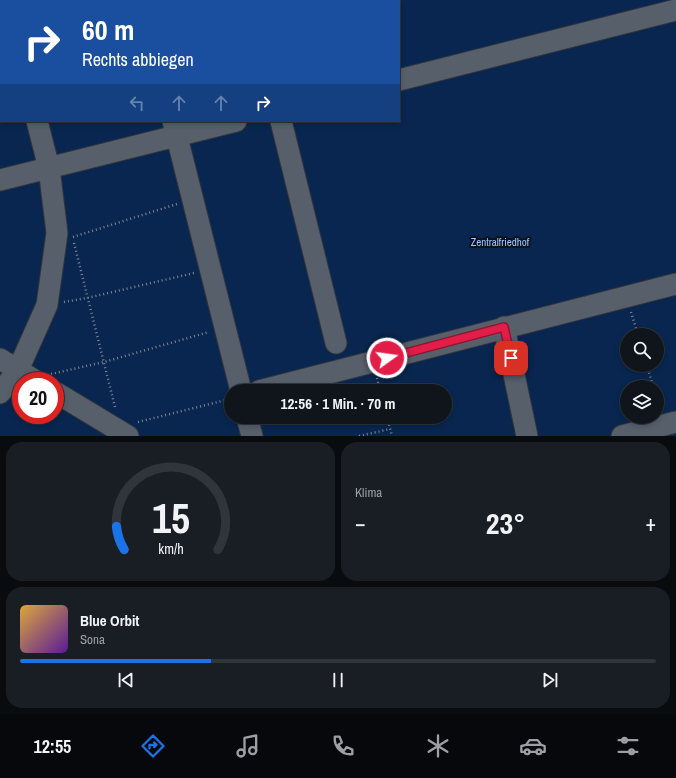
<!DOCTYPE html>
<html lang="de">
<head>
<meta charset="utf-8">
<style>
  body { margin:0; font-family:"Archivo Narrow",sans-serif; background:#191e25; color:#f1f3f6; height:100vh; display:flex; flex-direction:column; font-size:15px; white-space:nowrap }
  * { box-sizing:border-box; margin:0 }
  p { font-size:13px; color:#9c9fa3 }
  .icon { flex:none; width:22px; height:22px; fill:none; stroke:currentColor; stroke-width:2; stroke-linecap:round; stroke-linejoin:round }
  .map { position:relative; height:436px; overflow:hidden }
  .drawer { display:flex; flex-direction:column; gap:6px; padding:6px; background:#090c0f; flex:1 }
  .drawer>* { flex:none }
  .banner { position:absolute; left:0px; top:0px; width:400px; height:122px; box-shadow:0 2px 6px #0003,0 0 0 1px #30343b; background:#1a4fa0; color:#fff; overflow:hidden }
  .tools { position:absolute; left:620px; top:328px; display:grid; gap:8px }
  .tools a { display:grid; place-items:center; width:44px; height:44px; border-radius:50%; background:#10151c; box-shadow:0 2px 6px #0003,0 0 0 1px #30343b; font-size:20px }
  .speed { position:absolute; left:12px; top:372px; display:flex; gap:8px; font-size:20px; font-weight:700; text-align:center }
  .speed>* { display:grid; place-content:center; width:52px; height:52px; border-radius:50%; background:#10151c; box-shadow:0 2px 6px #0003,0 0 0 1px #30343b; line-height:1 }
  .speed .limit { border:6px solid #d22; background:#fff; color:#111 }
  .pin { position:absolute; display:grid; place-items:center; width:34px; height:34px; color:#fff; margin:-17px; border-radius:8px; box-shadow:0 2px 6px #0006 }
  .me { position:absolute; width:44px; margin:-22px; rotate:76deg; stroke-linejoin:round; filter:drop-shadow(0 0 3px #0008) }
  .turn { display:flex; align-items:center; gap:14px; height:84px; padding:0 16px; font-size:18px }
  .turn .icon { width:52px; height:52px; stroke-width:2.5 }
  .turn b { display:block; font-size:28px; line-height:34px }
  .lanes { display:flex; align-items:center; height:38px; padding:0 16px; background:#0003; justify-content:center; gap:20px; direction:ltr }
  .lanes .off { opacity:.35 }
  .big { font-size:30px; font-weight:700; line-height:1.1 }
  .drawer .widget { flex:1; display:flex; flex-direction:column; justify-content:center; gap:6px; min-width:0; padding:0 14px; border-radius:16px; background:#191e25 }
  .drawer .dial { align-items:center; gap:0 }
  .dial svg { height:104px; overflow:visible; fill:none; stroke:#30343b; stroke-width:7; stroke-linecap:round; text-anchor:middle }
  .dial text { fill:#f1f3f6; stroke:none }
  .song { display:flex; align-items:center; gap:12px }
  .cover { width:48px; height:48px; border-radius:6px; background:linear-gradient(135deg,hsl(40 70% 55%),hsl(270 70% 35%)) }
  .played { height:4px; border-radius:2px; background:linear-gradient(90deg,#1a73e8 30%,#30343b 30%) }
  .keys { display:flex; justify-content:space-around; direction:ltr }
  .heat { display:flex; justify-content:space-between; align-items:center; font-size:22px; direction:ltr }
  .drawer .tiles { flex:1; display:grid; gap:6px; grid-template-columns:1fr 1fr }
  .widget:last-child { grid-column:span 2 }
  .trip { position:absolute; left:224px; top:384px; width:228px; height:40px; border-radius:20px; background:#10151c; box-shadow:0 2px 6px #0003,0 0 0 1px #30343b; font-weight:700; line-height:40px; text-align:center }
  .tabs { display:flex; height:64px; justify-content:space-around; align-items:center; background:#06080b; color:#9c9fa3 }
  .tabs .icon { width:28px; height:28px }
  .tabs .selected { color:#1a73e8 }
  .tabs b { font-size:18px; color:#f1f3f6 }
  .map>svg:first-child { display:block }
  .green { fill:#08264f; fill-rule:evenodd }
  .lines { fill:none; stroke-linecap:round; stroke-linejoin:round }
  .minor-casing { stroke:#32353d; stroke-width:23 }
  .path { stroke:#818790; stroke-width:2.5; stroke-dasharray:1 3; stroke-linecap:butt }
  .minor { stroke:#575f6b; stroke-width:21 }
  .route-casing { stroke:#92132f; stroke-width:10 }
  .route { stroke:#e11d48; stroke-width:7 }
  .labels { text-anchor:middle; dominant-baseline:central; stroke-width:4; stroke-linejoin:round; paint-order:stroke }
  .park-label { font-size:11px; fill:#a0c6fe; stroke:#0c131c }
</style>
</head>
<body>
<div class="map">
<svg width="676" height="436" viewBox="0 0 676 436">
  <rect width="100%" height="100%" fill="#151c26"/>
  <path class="green" d="M0,0H676V436H0ZM1,1H399V121H1ZM627,335H657V365H627ZM21,381H55V415H21ZM627,387H657V417H627ZM231,391H445V417H231Z"/>
  <g class="lines">
    <g class="minor-casing">
      <path id="minor" d="M7,0V1
        M250,0V1
        M155,1L159,0
        M0,42H1
        M399,80L676,10
        M173,121L241,391
        M281,121L336,343
        M0,180L236,121
        M504,327L527,436
        M0,359L36,381
        M259,391L676,284
        M55,392L128,436
        M0,393L18,370L47,305L57,233L49,168L37,121
        M247,417L252,436
        M622,436L676,422"/>
    </g>
    <path class="path" d="M73,237L177,204
      M74,243L115,407
      M64,302L87,298L194,273
      M631,312L638,335
      M647,365L653,387
      M51,374L104,362L209,332
      M377,378L380,391
      M657,401L659,408
      M387,417L392,436
      M138,422L226,400
      M359,436L390,429"/>
    <use href="#minor" class="minor"/>
  </g>
  <g class="lines">
    <g class="route-casing">
      <path id="route" d="M387,358L504,327L511,358"/>
    </g>
    <use href="#route" class="route"/>
  </g>
  <g class="labels">
    <g class="park-label">
      <text x="500" y="242">Zentralfriedhof</text>
    </g>
  </g>
</svg>
<div class="tools">
<a><svg class="icon" aria-label="search" viewBox="0 0 24 24"><circle cx="10" cy="10" r="6"/><path d="M15 15l6 6"/></svg></a>
<a><svg class="icon" aria-label="layers" viewBox="0 0 24 24"><path d="M12 4l9 5-9 5-9-5zM3 14l9 5 9-5"/></svg></a>
</div>
<div class="speed"><div class="limit">20</div></div>
<div class="pin" style="left:511px;top:358px;background:#d93025"><svg class="icon" aria-label="arrive" viewBox="0 0 24 24"><path d="M6 21V4h12l-3 4 3 4H6"/></svg></div>
<svg class="me" style="left:387px;top:358px" viewBox="-20 -20 40 40"><circle r="17" fill="#e11d48" stroke="#fff" stroke-width="3"/><path d="M0-11L8 9 0 5-8 9z" fill="#fff"/></svg>
<div class="trip">12:56 · 1 Min. · 70 m</div>
<div class="banner">
<div class="turn"><svg class="icon" aria-label="right" viewBox="0 0 24 24"><path d="M7 20v-9h11M14 6l5 5-5 5"/></svg><div><b>60 m</b>Rechts abbiegen</div></div>
<div class="lanes"><svg class="icon off" aria-label="left" viewBox="0 0 24 24"><path d="M17 20v-9H6M10 6l-5 5 5 5"/></svg><svg class="icon off" aria-label="ahead" viewBox="0 0 24 24"><path d="M12 20V5M6 11l6-6 6 6"/></svg><svg class="icon off" aria-label="ahead" viewBox="0 0 24 24"><path d="M12 20V5M6 11l6-6 6 6"/></svg><svg class="icon" aria-label="right" viewBox="0 0 24 24"><path d="M7 20v-9h11M14 6l5 5-5 5"/></svg></div>
</div>
</div>
<section class="drawer">
<div class="tiles">
<div class="widget dial"><svg viewBox="0 0 100 80">
<path d="M14 69A42 42 0 1 1 86 69"/>
<path d="M14 69A42 42 0 0 1 8 51" stroke="#1a73e8"/>
<text x="50" y="56" font-size="32" font-weight="700">15</text>
<text x="50" y="72" font-size="11">km/h</text>
</svg></div>
<div class="widget"><p>Klima</p>
<div class="heat"><a>−</a><b class="big">23°</b><a>+</a></div>
</div>
<div class="widget">
<div class="song"><i class="cover"></i><div><b>Blue Orbit</b><p>Sona</p></div></div>
<div class="played"></div>
<div class="keys"><svg class="icon" aria-label="previous" viewBox="0 0 24 24"><path d="M18 5L8 12l10 7zM5 5v14"/></svg><svg class="icon" aria-label="pause" viewBox="0 0 24 24"><path d="M8 5v14M16 5v14"/></svg><svg class="icon" aria-label="next" viewBox="0 0 24 24"><path d="M6 5l10 7-10 7zM19 5v14"/></svg></div>
</div>
</div>
</section>
<nav class="tabs">
<b>12:55</b>
<svg class="icon selected" aria-label="directions" viewBox="0 0 24 24"><path d="M12 3l9 9-9 9-9-9zM9 14v-3h6M13 9l2 2-2 2"/></svg>
<svg class="icon" aria-label="music" viewBox="0 0 24 24"><path d="M9 18V5l10-2v13"/><circle cx="6" cy="18" r="3"/><circle cx="16" cy="16" r="3"/></svg>
<svg class="icon" aria-label="phone" viewBox="0 0 24 24"><path d="M5 4h4l2 5-3 2q2 4 5 5l2-3 5 2v4C11 20 4 13 5 4z"/></svg>
<svg class="icon" aria-label="climate" viewBox="0 0 24 24"><path d="M12 3v18M4 7l16 10M4 17L20 7"/></svg>
<svg class="icon" aria-label="car" viewBox="0 0 24 24"><path d="M5 17H2v-5l4-1 3-4h7l3 4 3 1v5h-3M9 17h6M6 11h13"/><circle cx="7" cy="17" r="2"/><circle cx="17" cy="17" r="2"/></svg>
<svg class="icon" aria-label="filters" viewBox="0 0 24 24"><path d="M4 7h16M4 17h16"/><circle cx="9" cy="7" r="2"/><circle cx="15" cy="17" r="2"/></svg>
</nav>
</body>
</html>
